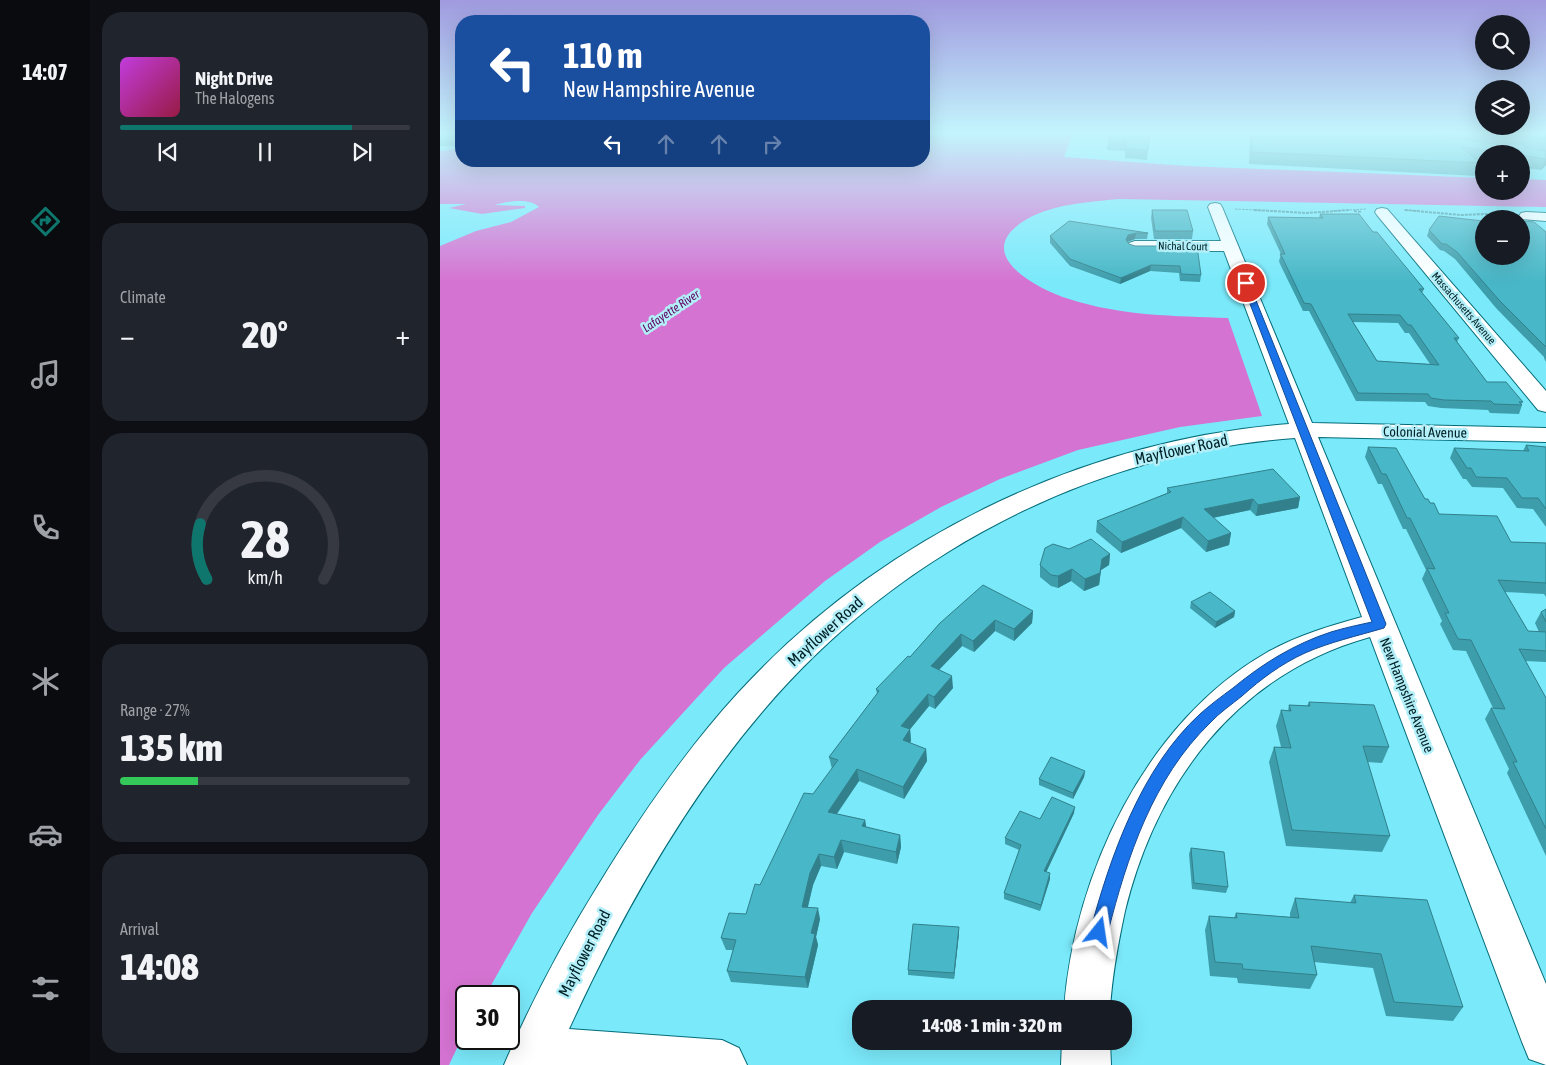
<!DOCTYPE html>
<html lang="en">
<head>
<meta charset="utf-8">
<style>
  body { margin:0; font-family:"Asap Condensed",sans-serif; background:#20242c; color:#f1f3f6; height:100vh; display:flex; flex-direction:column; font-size:19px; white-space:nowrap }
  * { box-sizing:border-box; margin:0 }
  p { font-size:16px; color:#9ea1a6 }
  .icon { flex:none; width:28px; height:28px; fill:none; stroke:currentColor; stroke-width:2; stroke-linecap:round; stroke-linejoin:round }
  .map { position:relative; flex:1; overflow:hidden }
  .panel { display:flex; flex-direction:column; gap:12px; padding:12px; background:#0d0f14; width:350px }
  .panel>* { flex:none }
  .guide { position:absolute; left:15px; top:15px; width:475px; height:152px; border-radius:20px; box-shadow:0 5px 20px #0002; background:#1a4fa0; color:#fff; overflow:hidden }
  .controls { position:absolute; left:1035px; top:15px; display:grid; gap:10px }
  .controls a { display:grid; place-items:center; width:55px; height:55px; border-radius:50%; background:#171b24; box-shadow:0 5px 20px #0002; font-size:25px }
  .speed { position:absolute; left:15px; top:985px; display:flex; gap:10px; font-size:25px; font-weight:700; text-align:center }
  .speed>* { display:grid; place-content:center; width:65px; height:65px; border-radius:50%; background:#171b24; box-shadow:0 5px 20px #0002; line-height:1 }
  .speed .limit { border:2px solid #111; border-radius:8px; background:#fff; color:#111 }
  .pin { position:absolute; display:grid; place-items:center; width:42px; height:42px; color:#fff; margin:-21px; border:2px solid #fff; border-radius:50%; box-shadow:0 1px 5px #0007 }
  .me { position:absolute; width:55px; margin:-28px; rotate:15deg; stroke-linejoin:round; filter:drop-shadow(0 0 4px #0008) }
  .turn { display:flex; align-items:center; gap:18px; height:105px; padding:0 25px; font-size:22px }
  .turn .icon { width:65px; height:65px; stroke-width:2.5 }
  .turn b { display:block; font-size:35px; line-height:42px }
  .lanes { display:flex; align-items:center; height:48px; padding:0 25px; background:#0003; justify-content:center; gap:25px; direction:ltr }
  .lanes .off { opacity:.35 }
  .big { font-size:38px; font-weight:800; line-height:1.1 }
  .panel .tile { flex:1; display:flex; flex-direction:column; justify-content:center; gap:8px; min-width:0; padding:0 18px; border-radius:20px; background:#20242c }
  .panel .dial { align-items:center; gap:0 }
  .dial svg { height:130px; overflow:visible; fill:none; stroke:#363941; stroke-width:7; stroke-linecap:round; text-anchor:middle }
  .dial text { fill:#f1f3f6; stroke:none }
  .song { display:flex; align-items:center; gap:15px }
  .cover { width:60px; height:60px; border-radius:8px; background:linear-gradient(135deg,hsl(290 70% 55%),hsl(340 70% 35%)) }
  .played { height:5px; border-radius:2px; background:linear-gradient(90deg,#0f766e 80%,#363941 80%) }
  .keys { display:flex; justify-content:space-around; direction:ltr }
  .heat { display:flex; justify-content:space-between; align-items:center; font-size:28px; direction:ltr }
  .charge { height:8px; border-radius:4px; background:linear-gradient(90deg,#34c759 27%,#363941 0) }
  .trip { position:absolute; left:412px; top:1000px; width:280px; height:50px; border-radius:20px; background:#171b24; box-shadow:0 5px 20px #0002; font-weight:800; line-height:50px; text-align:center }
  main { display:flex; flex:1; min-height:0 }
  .menu { display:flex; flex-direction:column; width:90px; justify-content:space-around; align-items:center; background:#090b0e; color:#9ea1a6 }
  .menu .icon { width:35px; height:35px }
  .menu .on { color:#0f766e }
  .menu b { font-size:22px; color:#f1f3f6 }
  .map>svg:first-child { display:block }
  .water { fill:#d573d2 }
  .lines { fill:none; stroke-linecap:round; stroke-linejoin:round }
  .minor-casing { stroke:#046c79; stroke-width:2 }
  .path-far1 { stroke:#4a99a5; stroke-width:1; stroke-dasharray:2.5 1; stroke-linecap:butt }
  .path { stroke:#4a99a5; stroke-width:2; stroke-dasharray:3 1; stroke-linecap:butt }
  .minor { fill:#fff; fill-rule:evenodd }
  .wall { fill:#3e9dab; fill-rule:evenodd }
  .shaded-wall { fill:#32808b }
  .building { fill:#48b7c7; stroke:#32808b; fill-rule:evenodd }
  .route { fill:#1a73e8; stroke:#114b97 }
  .labels { text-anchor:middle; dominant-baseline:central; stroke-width:5; stroke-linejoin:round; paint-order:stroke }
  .far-street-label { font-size:11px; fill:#002025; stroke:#b2eff8 }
  .far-water-label { font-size:12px; font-style:italic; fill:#610061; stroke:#b2eff8 }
  .street-label { font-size:14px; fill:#002025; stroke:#b2eff8 }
  .near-street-label { font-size:16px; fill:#002025; stroke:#b2eff8 }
</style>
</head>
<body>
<main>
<nav class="menu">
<b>14:07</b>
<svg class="icon on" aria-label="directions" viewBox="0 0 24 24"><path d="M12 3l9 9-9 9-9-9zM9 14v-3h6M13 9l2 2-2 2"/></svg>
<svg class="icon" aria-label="music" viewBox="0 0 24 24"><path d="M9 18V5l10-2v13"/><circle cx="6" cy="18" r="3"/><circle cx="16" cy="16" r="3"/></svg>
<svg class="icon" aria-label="phone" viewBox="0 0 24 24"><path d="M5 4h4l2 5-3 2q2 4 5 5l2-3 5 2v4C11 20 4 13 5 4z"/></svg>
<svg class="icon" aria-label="climate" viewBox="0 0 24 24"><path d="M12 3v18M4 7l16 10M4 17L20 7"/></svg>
<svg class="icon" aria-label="car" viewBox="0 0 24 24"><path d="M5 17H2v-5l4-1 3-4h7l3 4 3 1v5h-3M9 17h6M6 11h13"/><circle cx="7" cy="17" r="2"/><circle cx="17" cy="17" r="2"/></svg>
<svg class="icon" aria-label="filters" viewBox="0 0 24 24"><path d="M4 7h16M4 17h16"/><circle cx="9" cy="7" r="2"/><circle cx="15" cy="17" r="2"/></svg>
</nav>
<section class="panel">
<div class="tile">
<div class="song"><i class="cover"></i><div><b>Night Drive</b><p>The Halogens</p></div></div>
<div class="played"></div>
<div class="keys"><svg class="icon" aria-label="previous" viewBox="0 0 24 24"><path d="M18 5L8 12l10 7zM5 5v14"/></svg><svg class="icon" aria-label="pause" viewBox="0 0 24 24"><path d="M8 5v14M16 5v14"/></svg><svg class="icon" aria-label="next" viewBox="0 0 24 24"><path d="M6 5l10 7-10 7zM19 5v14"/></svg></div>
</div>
<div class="tile"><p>Climate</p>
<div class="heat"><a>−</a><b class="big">20°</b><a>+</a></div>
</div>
<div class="tile dial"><svg viewBox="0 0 100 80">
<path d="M14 69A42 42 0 1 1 86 69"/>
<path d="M14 69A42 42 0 0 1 10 35" stroke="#0f766e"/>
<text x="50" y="56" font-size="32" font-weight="700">28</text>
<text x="50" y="72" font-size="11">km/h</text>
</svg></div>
<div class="tile"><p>Range · 27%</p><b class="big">135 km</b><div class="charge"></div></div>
<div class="tile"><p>Arrival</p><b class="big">14:08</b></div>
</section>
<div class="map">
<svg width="1106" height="1065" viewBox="0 0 1106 1065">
  <rect width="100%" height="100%" fill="#7ae9fa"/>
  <path class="water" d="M484,133H633L624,157L747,166L1044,178V191H1081V179L1106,180V207L679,199C649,202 614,204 587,219C529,253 595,288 629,299C681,316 735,316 788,318L822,416L740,427L638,450L560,479L501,507L440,542L385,581L284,668L200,760L158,815L92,913L45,996H26V1029L9,1065H0V246L36,231L71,222L99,207C90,198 66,201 55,205L85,206V208L42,214L9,208L26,204H0V151L21,149V161H484Z"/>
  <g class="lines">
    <g class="minor-casing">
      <path id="minor" d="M775,203L780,204L782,207L872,423L1106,428V442L878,437L1106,984V1065L1089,1059L1082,1042L930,637C797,674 717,781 685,911C678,944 672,976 670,1009H624C634,874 706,722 826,653C856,636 889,626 922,617L855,438C649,453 455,555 322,712C242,806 180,918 129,1029L282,1040L299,1048L307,1065H64C91,1002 123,942 159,884C200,817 244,752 298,693C439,539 641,440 849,424L784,251H695L689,249L687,246L689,243L695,241H781L768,207L770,204Z
        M942,208L947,209L1106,391V412L1098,410L937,215L935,212L937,209Z
        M1086,212L1106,213V221L1081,219L1079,216L1081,213Z
        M622,1041H670L671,1065H621Z"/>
    </g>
    <path class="path-far1" d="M795,209L837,211
      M964,210L979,211
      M892,211L926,209
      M914,211H917"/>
    <path class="path" d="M814,210L867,213L910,210
      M965,210L1021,215L1070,213
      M914,211L922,212"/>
    <use href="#minor" class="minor"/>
  </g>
  <path class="wall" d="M0,133H21V146H0Z
    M670,133L708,150L707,160L685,158V151L667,150L668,140Z
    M810,133H899L895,137H896L900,133H1104L1106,134V165L1101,170L1081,168V154H1044V162H1038L1041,163L1037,176L809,164Z
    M712,210L753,231L752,239H714L711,218Z
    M880,214L933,232L984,289L982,293L1019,338L1017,342L1047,382L1083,402L1081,404L1082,405L1079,414L1050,413L1048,410L1001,408L988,406L985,402L916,401L869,311H863L840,264L839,261L841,254L827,224L828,217L879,218ZM913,322L958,323L965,333H969L990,364L937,361Z
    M629,221L708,233L707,239H695L687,242L689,244L761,275L760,282L740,281L739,273L710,271L680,284L630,266L610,243V236Z
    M989,230L1106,232V362L1104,358V357L1056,308L1015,259L1004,251L1000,250L987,236Z
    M1086,445L1106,447V527L1093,509L1077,508L1063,488L1032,487L1026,479H1023L1010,458L1014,448L1083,451Z
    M928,447L990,503L999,514L1071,542L1106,543V597L1104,594L1065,592L1088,631L1099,632L1095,623L1101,612L1106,609V662L1085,661L1106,698V856L1067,773L1069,769L1045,719L1051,708H1053L1026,651L1013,650L1000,624L1002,621L982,579L986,570L966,529H963L942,484H938L925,457Z
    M727,488L860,497L858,508L816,516L810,510L773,518L791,533L789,545L766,552L741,528L681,553L656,532L657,521L727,493Z
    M629,549L670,554L669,565L661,570L659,585L644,591L631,581L618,588L611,586L600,577V565Z
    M751,602L795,611L794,617L775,628L750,608Z
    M593,611L592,623L574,641L555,631L534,652L522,646L499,670L513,688L495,709L489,706L470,729L471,741L470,743L486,749L487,761L464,799L419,781L397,814L425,820L426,827L460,835L461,847L457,864L404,852L397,869L381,866L373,885L368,907L380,919L376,937L378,945L368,988L291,982L287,971L293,950H286L281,938L306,914L320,885L373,794L392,769L389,757L437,694L436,689L470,657L500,623Z
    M869,702L949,747L942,763L927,762L950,836L942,852L846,846L829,762L834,747H841L836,726L841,710L848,711L849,705L867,706Z
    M645,771L644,777L633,799L599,785V779Z
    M634,813L606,872L610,879L600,911L564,899V893L579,850L565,844V838L600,819Z
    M751,848L788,887L786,893L752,889L749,854Z
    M914,895L1023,1007L1013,1021L946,1016L933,968L874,962L877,975L870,989L798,983L797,978L770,976L765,930L769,916L794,918L796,913L850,917V913L855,898L910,903Z
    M519,933L514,979L468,975V970Z"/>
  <path class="shaded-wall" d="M890,133H899L888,143Z
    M1106,158V165L1101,170L1105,159Z
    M696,233L695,239L687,242L686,240L688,235Z
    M711,265L710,271L680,284L681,278Z
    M860,497L858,508L816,516L818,505Z
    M813,499L810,510L762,520L764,509Z
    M743,517L741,528L681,553L682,542Z
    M791,533L789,545L766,552L768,541Z
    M670,554L669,565L661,570L659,585L644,591L645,579L662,559Z
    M632,569L631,581L618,588V576Z
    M593,611L592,623L574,641V629Z
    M795,611L794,617L775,628L776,622Z
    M555,620V631L534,652L533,641Z
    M521,634L522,646L491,678V666Z
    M512,676L513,688L495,709L494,697Z
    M488,694L489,706L463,738L461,726Z
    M470,729L471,741L464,752L463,740Z
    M486,749L487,761L464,799L463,787Z
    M417,769L419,781L390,823L388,812Z
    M645,771L644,777L633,799V793Z
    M635,807L634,813L604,877V871Z
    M425,820L427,831L422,826Z
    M460,835L461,847L457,864L456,852Z
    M401,840L404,852L397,869L394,857Z
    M379,854L381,866L373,885L365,918L362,907L370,873Z
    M610,873V879L600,911L601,905Z
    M378,908L380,919L376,937L378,945L368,988L365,977L371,933Z
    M519,927V933L514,979V973Z"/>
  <path class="building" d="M0,133H21V142H0Z
    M670,133H710L708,150L686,149V141L668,140Z
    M812,133H890V136L896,137L900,133H976L1057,144H1083L1085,148L1106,151V158L1105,159L1081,155V154H1070L1021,147L1041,163L811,152Z
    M1058,133H1104L1106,134V139Z
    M712,210H747L753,231H715Z
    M880,214H919L933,232H937L984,289H979L1019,338H1014L1047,382H1066L1083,402H1079L1082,405L1054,404L1051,401L1004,400L991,398L988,394L918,393L871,304L864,303L842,257L840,254H845L828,217L883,218ZM908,314L960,315L968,325H971L999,365L937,361Z
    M999,216L1034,220L1044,221V256H1081V221L1094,222L1106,232V347L1059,300L1017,252L1006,244H1002L989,230Z
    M629,221L708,233H696L688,235L686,240L689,244L695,246H757L761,275L741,274L740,266L711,265L681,278L630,259L610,236Z
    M1086,445L1106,447V509L1098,498H1082L1067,478L1036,477L1031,468H1027L1014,448L1089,451Z
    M928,447L956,448L985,499H988L990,503H994L999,514L1057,516L1071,542L1106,543V583L1058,580L1088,631L1106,632V651L1079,649L1106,698V829L1073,762H1077L1051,708L1065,709L1031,640L1018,639L1005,613H1009L987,568L995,569L970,518H967L946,474H942Z
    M833,469L860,497L818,505L813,499L764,509L791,533L768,541L743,517L682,542L657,521L731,492L727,488Z
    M651,539L670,554L662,559L660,573L645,579L632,569L618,576L611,575L600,565L605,548L613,544L629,549Z
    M543,585L593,611L574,629L555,620L533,641L521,634L491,666L512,676L494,697L488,694L461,726L470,729L463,740L486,749L463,787L417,769L388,812L425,820L422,826L460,835L456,852L401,840L394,857L379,854L370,873L362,907L378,908L371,933L375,934L365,977L287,971L296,940L281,938L289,913L306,914L315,884L320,885L364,793L373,794L398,760L389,757L439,691L436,689L468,656L470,657L500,623Z
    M770,592L795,611L776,622L751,602Z
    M1106,609V622L1101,612Z
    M869,702L934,705L949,747L923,746L950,836L852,830L834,747L851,748L841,710L851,711L849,705L870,706Z
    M611,757L645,771L633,793L599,779Z
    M612,797L635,807L604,871L610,873L601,905L564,893L581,845L565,838L580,811L600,819Z
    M751,848L784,852L788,887L754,883Z
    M914,895L987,900L1023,1007L954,1002L941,954L871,946L877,975L803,969L802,964L775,962L769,916L797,918L796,913L859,918L855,898L916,903Z
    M473,924L519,927L514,973L468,970Z"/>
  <linearGradient id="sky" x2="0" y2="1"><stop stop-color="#a09adf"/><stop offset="0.47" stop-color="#c3f5fd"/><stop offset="1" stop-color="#c3f5fd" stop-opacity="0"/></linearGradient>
  <rect width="1106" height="282" fill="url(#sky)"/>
  <path class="route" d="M803,281L809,283L946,624L944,628C917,636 890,642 865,653C841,664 821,679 802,696C791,705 779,713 770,723C713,778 687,857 668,932L665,938L659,941L652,938L650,932C670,857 701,768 760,714C770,705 782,696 793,688C822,664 854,644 891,632C904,628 918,625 932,622L802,283Z"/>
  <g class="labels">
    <g class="far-street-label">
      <text transform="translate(743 246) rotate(1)">Nichal Court</text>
      <text transform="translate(1024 308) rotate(49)">Massachusetts Avenue</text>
    </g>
    <g class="far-water-label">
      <text transform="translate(231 311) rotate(-34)">Lafayette River</text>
    </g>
    <g class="street-label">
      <text transform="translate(985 432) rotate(1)">Colonial Avenue</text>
      <text transform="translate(967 695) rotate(68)">New Hampshire Avenue</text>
    </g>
    <g class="near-street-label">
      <text transform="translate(741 449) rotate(-12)">Mayflower Road</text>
      <text transform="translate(385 631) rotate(-42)">Mayflower Road</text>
      <text transform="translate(144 953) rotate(-63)">Mayflower Road</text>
    </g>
  </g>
</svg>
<div class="controls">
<a><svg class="icon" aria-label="search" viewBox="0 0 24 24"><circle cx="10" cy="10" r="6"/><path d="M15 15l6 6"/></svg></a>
<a><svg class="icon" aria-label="layers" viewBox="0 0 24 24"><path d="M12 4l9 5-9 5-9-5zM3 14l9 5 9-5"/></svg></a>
<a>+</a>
<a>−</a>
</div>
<div class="speed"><div class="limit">30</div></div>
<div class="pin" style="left:806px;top:283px;background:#d93025"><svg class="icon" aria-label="arrive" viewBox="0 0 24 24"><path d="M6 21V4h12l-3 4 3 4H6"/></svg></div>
<svg class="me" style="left:659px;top:932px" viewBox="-20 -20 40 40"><path d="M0-17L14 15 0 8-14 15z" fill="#1a73e8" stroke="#fff" stroke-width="4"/></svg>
<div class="trip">14:08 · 1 min · 320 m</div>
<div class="guide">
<div class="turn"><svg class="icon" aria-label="left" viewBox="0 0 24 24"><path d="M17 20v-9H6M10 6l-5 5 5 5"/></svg><div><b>110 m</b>New Hampshire Avenue</div></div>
<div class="lanes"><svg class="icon" aria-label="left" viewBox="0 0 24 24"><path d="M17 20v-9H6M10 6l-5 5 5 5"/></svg><svg class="icon off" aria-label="ahead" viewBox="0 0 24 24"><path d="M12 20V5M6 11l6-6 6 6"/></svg><svg class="icon off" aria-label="ahead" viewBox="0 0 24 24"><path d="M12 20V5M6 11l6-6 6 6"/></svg><svg class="icon off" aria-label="right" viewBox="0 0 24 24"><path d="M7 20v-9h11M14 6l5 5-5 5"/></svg></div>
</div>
</div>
</main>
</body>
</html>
